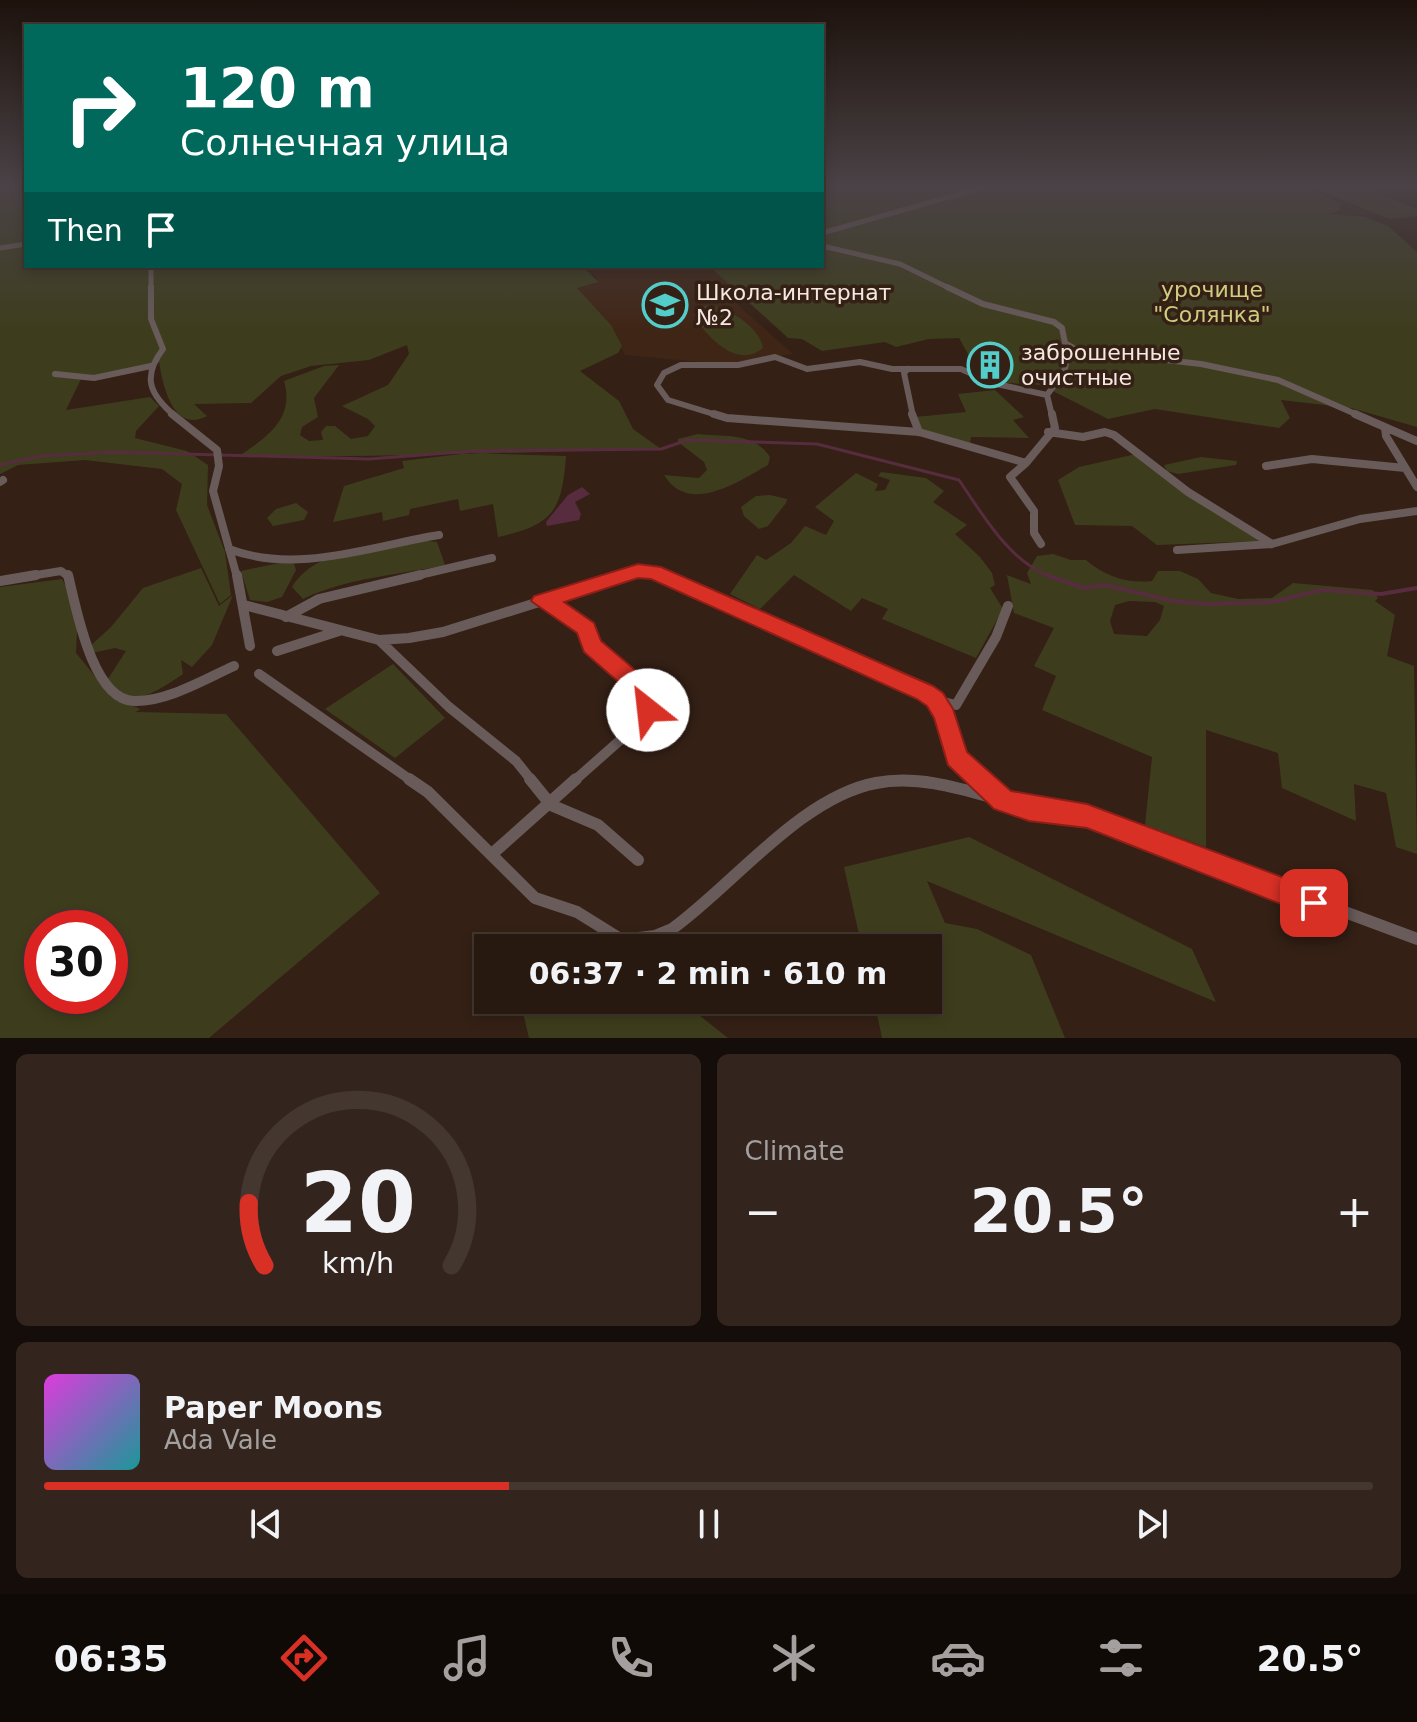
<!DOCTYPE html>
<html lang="en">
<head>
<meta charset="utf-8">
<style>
  body { margin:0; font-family:"DejaVu Sans",sans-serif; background:#33251e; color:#f1f3f6; height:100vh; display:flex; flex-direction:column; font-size:30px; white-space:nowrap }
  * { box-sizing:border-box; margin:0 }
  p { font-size:26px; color:#a4a09f }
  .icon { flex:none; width:44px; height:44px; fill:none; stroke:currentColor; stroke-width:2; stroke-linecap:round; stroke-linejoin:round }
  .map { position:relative; height:1038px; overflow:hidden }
  .drawer { display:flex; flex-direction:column; gap:16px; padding:16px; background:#150d09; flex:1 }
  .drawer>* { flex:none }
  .banner { position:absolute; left:24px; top:24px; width:800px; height:244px; border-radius:0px; box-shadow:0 4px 12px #0003,0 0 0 2px #433730; background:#00695c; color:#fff; overflow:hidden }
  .speed { position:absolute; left:24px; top:910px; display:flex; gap:16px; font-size:40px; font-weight:700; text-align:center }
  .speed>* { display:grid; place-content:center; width:104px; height:104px; border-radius:50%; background:#271810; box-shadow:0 4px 12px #0003,0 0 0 2px #433730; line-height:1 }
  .speed .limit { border:12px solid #d22; background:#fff; color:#111 }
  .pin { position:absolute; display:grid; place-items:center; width:68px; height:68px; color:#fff; margin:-34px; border-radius:16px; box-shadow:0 4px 12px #0006 }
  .me { position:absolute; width:88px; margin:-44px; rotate:331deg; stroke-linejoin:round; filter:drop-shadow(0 0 6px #0008) }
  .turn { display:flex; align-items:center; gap:28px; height:168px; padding:0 24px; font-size:36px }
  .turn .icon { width:104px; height:104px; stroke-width:2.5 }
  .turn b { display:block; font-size:56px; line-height:68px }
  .then { display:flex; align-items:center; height:76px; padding:0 24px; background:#0003; gap:16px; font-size:30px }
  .big { font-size:60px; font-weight:600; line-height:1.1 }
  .drawer .tile { flex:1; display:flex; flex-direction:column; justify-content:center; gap:12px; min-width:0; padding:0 28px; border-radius:12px; background:#33251e }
  .drawer .dial { align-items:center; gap:0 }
  .dial svg { height:208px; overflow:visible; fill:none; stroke:#433730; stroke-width:7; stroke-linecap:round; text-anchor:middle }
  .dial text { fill:#f1f3f6; stroke:none }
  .song { display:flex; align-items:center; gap:24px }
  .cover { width:96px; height:96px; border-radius:12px; background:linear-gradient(135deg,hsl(300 70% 55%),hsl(180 70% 35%)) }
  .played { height:8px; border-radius:4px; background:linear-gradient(90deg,#d93025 35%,#433730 35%) }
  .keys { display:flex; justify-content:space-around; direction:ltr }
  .heat { display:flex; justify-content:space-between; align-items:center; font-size:44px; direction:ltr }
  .drawer .tiles { flex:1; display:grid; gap:16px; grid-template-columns:1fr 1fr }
  .tile:last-child { grid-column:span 2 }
  .trip { position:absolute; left:474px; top:934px; width:468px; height:80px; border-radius:0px; background:#271810; box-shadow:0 4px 12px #0003,0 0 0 2px #433730; font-weight:600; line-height:80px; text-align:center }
  .tab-bar { display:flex; height:128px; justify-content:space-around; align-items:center; background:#100a06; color:#a4a09f }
  .tab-bar .icon { width:56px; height:56px }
  .tab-bar .active { color:#d93025 }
  .tab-bar b { font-size:36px; color:#f1f3f6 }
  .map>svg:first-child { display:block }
  .built { fill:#3f2515 }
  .green { fill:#3d3d1d; fill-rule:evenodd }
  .water { fill:#582c3f }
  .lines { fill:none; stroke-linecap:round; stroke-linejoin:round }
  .stream-far1 { stroke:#582c3f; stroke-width:3 }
  .stream { stroke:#582c3f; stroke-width:4 }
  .street-far4 { stroke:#685b5a; stroke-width:5 }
  .street-far3 { stroke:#685b5a; stroke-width:6 }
  .street-far2 { stroke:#685b5a; stroke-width:8 }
  .street-far1 { stroke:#685b5a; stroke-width:10 }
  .street { stroke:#685b5a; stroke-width:12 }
  .route { fill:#d93025; stroke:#8d1f18; stroke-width:2 }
  .labels { text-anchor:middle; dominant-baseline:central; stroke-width:7; stroke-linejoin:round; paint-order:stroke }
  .far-park-label { font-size:22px; fill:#cdcc7f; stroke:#342015 }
  .far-poi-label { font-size:22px; fill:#f6e8e0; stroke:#342015; text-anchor:start }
</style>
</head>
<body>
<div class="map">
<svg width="1417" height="1038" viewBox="0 0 1417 1038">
  <rect width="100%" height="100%" fill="#342015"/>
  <path class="built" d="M549,266H717L738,286L722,291L793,354L722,364L625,355L606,320L577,288L599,282L594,274L564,277Z"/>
  <path class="green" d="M0,187H26V266H574L586,270L599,282L577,288L611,325L622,346L618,353L580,371L619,401L633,429L661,449C520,452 380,458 239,456C267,437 295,419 284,381L324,366L339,365L314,398L318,417L302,427L300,435L309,441L323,440L321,432L326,426H335L351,439L368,436L375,426L368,419L342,406L388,385L409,354L407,345L369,360L311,366L281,376L251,403L194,404L207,416C173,434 163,386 159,362L81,379L66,410L150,397L159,406L136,431L135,438L187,451L208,465L207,505L225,552L231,595L220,604L176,510L182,484L162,469L85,460L18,465L0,474Z
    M822,187H1303L1341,204L1339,211L1328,214L1365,217L1388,226L1417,252V427L1351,408L1281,400L1290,418L1279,428L1155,409L1108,419L1041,385L991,382L992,373L972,361L959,338L929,339L896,347L885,342L822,351L802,339L788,338L709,266H822Z
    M1312,187H1361L1417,209V216L1389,219Z
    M704,306C724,303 761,328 763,348C736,370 707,336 693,315Z
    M995,390L1024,417L1013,420L1029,438L971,437L970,445L922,429L915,417L966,412L958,394Z
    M698,434C724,437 754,432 770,457L768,465C739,481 689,516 664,475L699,478L707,470L704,462L678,442V439Z
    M470,453L566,456C562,511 553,525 498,537L493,504L460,511L458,499L410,509L409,515L383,521L382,512L333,522L344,486L404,468L402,461Z
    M1136,454L1181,491L1261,541L1157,545L1132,526L1075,525L1058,480L1079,467Z
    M1201,457L1237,461L1236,465L1178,474L1167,471L1164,465Z
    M881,472L926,478L944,491L933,502L967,525L955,534L980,557L992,573L995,585L990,588L1003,609L976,658L882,619L888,609L862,598L851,611L794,575L760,609L730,594L757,555L766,560L791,543L805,526L826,535L834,521L815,507L856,473L878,484L875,491L885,490L890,480L878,476Z
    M770,495L787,499L786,503L768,526L759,529L744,516L741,507L756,496Z
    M296,503L308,512L304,520L273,526L267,518L276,509Z
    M421,540L437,542L445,565C395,576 349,577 303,599L292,587C318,546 377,548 421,540Z
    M1053,554L1071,560H1086C1105,576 1127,584 1152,581L1158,571H1180L1198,579L1211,593L1238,599L1272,598L1293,583L1373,590L1378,598L1375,601L1395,615L1387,656L1414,666L1417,854L1396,847L1386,793L1354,784L1356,821L1282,788L1278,753L1206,730V847L1145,825L1152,757L1042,710L1056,676L1034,666L1054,628L1014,613L1007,575L1031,584L1027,573L1037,556ZM1129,601L1155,602L1164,606L1160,620L1147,636L1114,634L1110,621L1115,605Z
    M293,560L296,570L282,597L267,602L250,600L241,571Z
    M201,568L219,606L233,595L212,645L192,667L181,660L183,674C158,691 130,711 104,685L126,651L115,648L92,653L88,648L111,627L143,588Z
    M62,579L78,610L76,653L111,696L140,709L136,712L226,714L380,893L209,1038H0V587ZM42,928H110V996H42Z
    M393,664L445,718L395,758L325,709Z
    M969,837L1192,949L1216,1002L927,881L945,923L977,929L1031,955L1065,1038H882L874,1000H928V948H862L844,867Z
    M532,1000H680L728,1038H529L522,1008Z"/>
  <path class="water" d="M582,487L590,494L575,502L581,514L579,520L547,526L546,522L568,495Z"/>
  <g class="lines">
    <path class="stream-far1" d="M0,465L40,456L113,452L369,459L473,451L661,449L688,440L817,444L959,480C983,515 1010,563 1052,577"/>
    <path class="stream" d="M1046,575L1084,588L1105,585L1173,601L1209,604L1272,602L1322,590L1381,594L1417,588"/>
    <path class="street-far4" d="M822,233L984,187
      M822,246L900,264L951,289
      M0,248L26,244
      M151,266V289"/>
    <path class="street-far3" d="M151,287V319L163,349C142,377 149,394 175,416
      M947,287L983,304L1054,322L1062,328L1065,343L1077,350L1201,364L1278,380L1360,416
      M908,369L904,373L913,416
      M55,374L94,378L151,366
      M720,416L668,400L657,385L664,373L681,365H738L775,357L807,369L860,362L892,369H961L992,383L1047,395
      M1052,416L1047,395L1064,372L1070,347"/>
    <path class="street-far2" d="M172,414L217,450L219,466L213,491L237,577
      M714,414L727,418L919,432L1026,463L1010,477L1034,511V533L1041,544
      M912,414L919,432
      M1355,414L1417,441
      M1385,428L1386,436L1417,487
      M1048,432L1083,437L1105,432L1114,435L1188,492L1272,544
      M1026,463L1055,428L1052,414
      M1266,466L1312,459L1405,468
      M0,482L3,480
      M229,549C296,575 371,546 439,535
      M1177,550L1272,544L1360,519L1417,511
      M24,577L61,571L69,577
      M411,577L492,558
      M618,577L638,571L666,577"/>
    <path class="street-far1" d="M68,575C76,607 92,700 134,701C167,702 205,679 234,666
      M237,575L250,646
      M661,575L925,692C952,715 949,754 977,781
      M0,581L36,575
      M542,601L560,608L586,629L591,646L639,687L648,710L644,719L574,781
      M244,605L379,640L409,638L443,632L625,575
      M286,617L319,599L420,575
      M379,640L449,707L516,761L532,781
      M277,651L339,631
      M259,674L412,781
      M935,700L956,705L996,637L1008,606
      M892,781H911"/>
    <path class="street" d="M409,779L428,792L535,898L577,912L622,940L655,936L672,929C733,885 801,797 876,783C917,775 959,788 998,799
      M530,779L551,805L598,825L638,860
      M975,779L1014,804L1087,816L1417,939
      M492,854L576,779"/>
  </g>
  <linearGradient id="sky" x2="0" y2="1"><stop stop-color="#1d120c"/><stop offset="0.56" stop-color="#4a4246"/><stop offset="1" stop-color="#4a4246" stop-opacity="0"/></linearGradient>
  <rect width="1417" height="332" fill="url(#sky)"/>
  <path class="route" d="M638,564L661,567L933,686L943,693L953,709L967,752L1011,791L1087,804L1314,889L1324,893L1328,903L1324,913L1314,917L1087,828L1029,821L994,809L948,765L934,718L927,706L917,699L651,579L638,578L564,602L594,623L601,641L647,680L660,710L656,717L648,720L640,717L630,692L584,652L577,633L531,601L534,596Z"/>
  <defs>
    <g id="school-ring" transform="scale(2.3)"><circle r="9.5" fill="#342015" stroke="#53cdca" stroke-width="1.5"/><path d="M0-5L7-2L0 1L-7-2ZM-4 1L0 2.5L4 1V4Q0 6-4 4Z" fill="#53cdca"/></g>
    <g id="building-ring" transform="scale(2.3)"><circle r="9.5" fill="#342015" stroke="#53cdca" stroke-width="1.5"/><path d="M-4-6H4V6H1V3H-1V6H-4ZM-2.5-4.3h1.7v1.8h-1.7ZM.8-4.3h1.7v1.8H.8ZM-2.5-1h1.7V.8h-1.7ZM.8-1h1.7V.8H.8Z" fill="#53cdca"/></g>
  </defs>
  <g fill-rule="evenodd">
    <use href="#school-ring" x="665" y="305"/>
    <use href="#building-ring" x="990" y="365"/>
  </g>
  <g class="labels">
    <g class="far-park-label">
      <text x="1212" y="289">урочище<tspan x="1212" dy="25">"Солянка"</tspan></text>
    </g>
    <g class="far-poi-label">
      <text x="696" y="292">Школа-интернат<tspan x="696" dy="25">№2</tspan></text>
      <text x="1021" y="352">заброшенные<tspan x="1021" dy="25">очистные</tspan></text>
    </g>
  </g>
</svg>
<div class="speed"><div class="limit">30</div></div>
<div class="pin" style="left:1314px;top:903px;background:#d93025"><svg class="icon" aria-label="arrive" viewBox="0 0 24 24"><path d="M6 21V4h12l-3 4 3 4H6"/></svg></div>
<svg class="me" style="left:648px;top:710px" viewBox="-20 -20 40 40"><circle r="19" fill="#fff"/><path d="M0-13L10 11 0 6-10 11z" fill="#d93025"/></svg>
<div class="trip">06:37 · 2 min · 610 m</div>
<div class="banner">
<div class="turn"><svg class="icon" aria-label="right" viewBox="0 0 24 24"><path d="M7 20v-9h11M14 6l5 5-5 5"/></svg><div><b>120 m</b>Солнечная улица</div></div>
<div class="then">Then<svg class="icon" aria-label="arrive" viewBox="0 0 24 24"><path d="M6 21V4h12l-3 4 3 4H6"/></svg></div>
</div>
</div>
<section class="drawer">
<div class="tiles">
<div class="tile dial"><svg viewBox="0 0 100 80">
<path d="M14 69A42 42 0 1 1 86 69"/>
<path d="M14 69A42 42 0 0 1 8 45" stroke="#d93025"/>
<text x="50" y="56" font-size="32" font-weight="700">20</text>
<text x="50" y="72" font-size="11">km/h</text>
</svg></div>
<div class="tile"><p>Climate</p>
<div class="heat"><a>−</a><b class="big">20.5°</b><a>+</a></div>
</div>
<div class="tile">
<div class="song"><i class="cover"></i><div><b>Paper Moons</b><p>Ada Vale</p></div></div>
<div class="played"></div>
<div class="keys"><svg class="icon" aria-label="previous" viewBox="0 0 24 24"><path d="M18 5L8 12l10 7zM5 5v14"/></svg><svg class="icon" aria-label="pause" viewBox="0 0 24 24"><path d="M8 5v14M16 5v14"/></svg><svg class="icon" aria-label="next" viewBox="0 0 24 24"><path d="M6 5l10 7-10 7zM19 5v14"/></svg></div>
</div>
</div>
</section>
<nav class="tab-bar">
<b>06:35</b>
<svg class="icon active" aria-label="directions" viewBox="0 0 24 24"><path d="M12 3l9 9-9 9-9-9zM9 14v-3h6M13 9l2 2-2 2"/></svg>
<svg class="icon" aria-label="music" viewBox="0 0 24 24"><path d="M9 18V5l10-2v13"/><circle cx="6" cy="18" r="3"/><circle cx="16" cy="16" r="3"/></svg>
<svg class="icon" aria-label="phone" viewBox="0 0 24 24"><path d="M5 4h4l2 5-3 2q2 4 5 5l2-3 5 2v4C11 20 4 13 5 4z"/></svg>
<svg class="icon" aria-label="climate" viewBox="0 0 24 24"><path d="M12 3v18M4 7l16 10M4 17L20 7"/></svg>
<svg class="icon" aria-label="car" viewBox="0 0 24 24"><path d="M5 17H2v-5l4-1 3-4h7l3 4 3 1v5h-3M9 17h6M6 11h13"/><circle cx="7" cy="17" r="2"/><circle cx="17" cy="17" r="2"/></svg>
<svg class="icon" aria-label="filters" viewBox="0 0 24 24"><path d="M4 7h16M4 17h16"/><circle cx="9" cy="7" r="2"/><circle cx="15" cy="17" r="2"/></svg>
<b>20.5°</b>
</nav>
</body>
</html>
